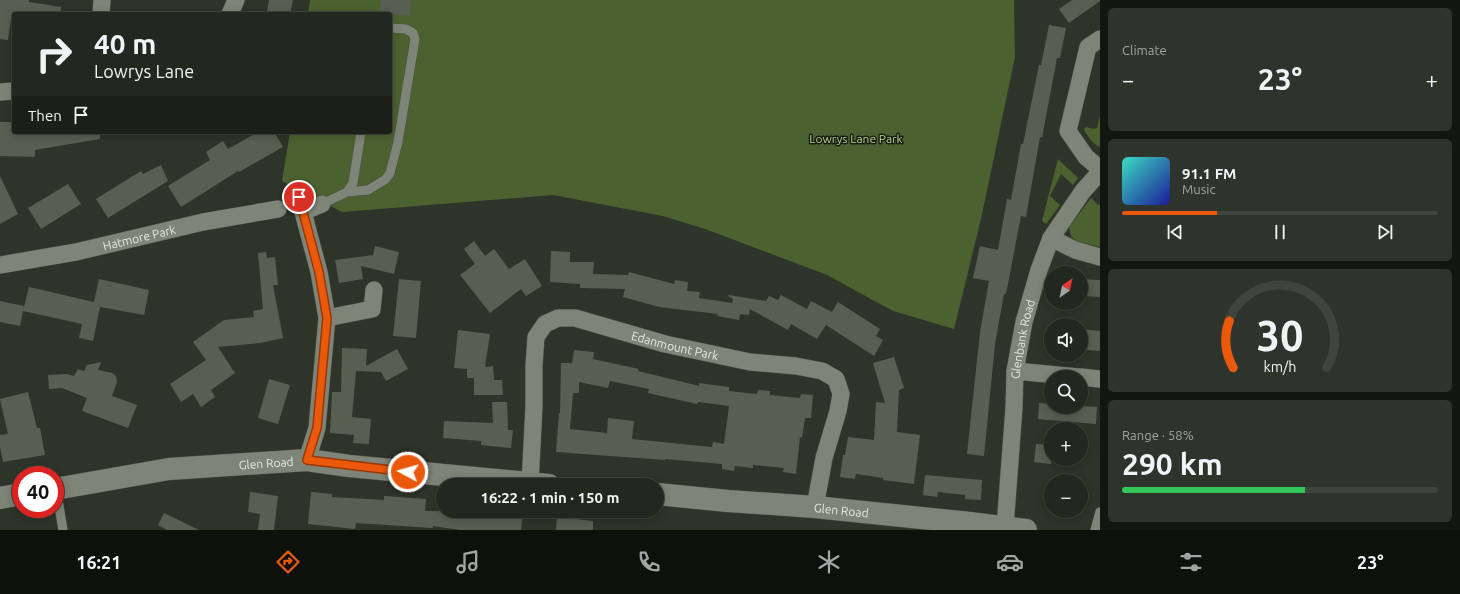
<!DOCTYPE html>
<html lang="en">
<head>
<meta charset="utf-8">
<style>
  body { margin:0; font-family:Ubuntu,sans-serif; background:#2e332c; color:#f1f3f6; height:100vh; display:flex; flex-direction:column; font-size:15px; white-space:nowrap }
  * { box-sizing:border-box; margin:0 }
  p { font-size:13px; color:#a2a5a4 }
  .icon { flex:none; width:22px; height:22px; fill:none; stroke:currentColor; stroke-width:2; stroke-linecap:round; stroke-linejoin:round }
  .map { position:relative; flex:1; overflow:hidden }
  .drawer { display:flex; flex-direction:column; gap:8px; padding:8px; background:#131511; width:360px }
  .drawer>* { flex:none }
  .top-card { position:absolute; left:12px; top:12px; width:380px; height:122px; border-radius:4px; box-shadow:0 2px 10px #0003,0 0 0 1px #3f443d; background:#22271f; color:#f1f3f6; overflow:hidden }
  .needle { width:26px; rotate:33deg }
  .tools { position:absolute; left:1044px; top:266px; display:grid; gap:8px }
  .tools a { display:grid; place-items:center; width:44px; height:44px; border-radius:50%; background:#22271f; box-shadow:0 2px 10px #0003,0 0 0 1px #3f443d; font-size:20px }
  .speed { position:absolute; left:12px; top:466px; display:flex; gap:8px; font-size:20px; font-weight:700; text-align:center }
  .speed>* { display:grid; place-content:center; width:52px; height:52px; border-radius:50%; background:#22271f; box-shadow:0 2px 10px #0003,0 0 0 1px #3f443d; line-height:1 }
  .speed .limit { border:6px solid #d22; background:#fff; color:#111 }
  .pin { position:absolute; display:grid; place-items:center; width:34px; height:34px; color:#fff; margin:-17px; border:2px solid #fff; border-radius:50%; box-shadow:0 1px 4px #0007 }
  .me { position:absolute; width:44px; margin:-22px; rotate:276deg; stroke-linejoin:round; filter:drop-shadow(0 0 3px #0008) }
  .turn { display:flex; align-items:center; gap:14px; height:84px; padding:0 16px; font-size:18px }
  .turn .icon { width:52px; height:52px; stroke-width:2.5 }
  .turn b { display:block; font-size:28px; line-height:34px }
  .then { display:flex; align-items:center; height:38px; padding:0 16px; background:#0003; gap:8px; font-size:15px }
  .big { font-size:30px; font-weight:700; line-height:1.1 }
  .drawer .widget { flex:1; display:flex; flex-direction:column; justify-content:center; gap:6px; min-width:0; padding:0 14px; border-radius:6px; background:#2e332c }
  .drawer .dial { align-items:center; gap:0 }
  .dial svg { height:104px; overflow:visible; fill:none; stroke:#3f443d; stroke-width:7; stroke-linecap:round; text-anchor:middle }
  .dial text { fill:#f1f3f6; stroke:none }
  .song { display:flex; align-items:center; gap:12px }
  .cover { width:48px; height:48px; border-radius:6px; background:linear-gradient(135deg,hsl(170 70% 55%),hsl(240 70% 35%)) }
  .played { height:4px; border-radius:2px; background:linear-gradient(90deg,#ea580c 30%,#3f443d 30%) }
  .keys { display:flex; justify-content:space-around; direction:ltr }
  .heat { display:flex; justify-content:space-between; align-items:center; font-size:22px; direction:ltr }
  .charge { height:6px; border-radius:3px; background:linear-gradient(90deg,#34c759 58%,#3f443d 0) }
  .trip { position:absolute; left:436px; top:478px; width:228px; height:40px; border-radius:20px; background:#22271f; box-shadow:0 2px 10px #0003,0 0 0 1px #3f443d; font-weight:700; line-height:40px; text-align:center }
  .tabs { display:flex; height:64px; justify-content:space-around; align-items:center; background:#0e100c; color:#a2a5a4 }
  .tabs .icon { width:28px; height:28px }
  .tabs .selected { color:#ea580c }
  .tabs b { font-size:18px; color:#f1f3f6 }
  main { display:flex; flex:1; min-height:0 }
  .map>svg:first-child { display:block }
  .green { fill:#4b612f }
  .building { fill:#585e52; fill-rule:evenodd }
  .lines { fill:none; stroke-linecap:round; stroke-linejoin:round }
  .service-casing { stroke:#4d5147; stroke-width:10 }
  .minor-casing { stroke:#4d5147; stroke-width:18 }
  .tertiary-casing { stroke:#4d5147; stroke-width:23 }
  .service { stroke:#7e8477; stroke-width:9 }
  .minor { stroke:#7e8477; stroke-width:17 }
  .tertiary { stroke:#7e8477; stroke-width:22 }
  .route-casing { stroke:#983908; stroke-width:10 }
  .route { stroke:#ea580c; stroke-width:7 }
  .labels { text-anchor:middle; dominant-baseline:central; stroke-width:3; stroke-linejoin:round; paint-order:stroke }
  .park-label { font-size:12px; fill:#b5d98c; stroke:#181b15 }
  .street-label { font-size:12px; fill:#e5e9e2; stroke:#181b15 }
</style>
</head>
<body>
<main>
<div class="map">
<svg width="1100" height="530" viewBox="0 0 1100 530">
  <rect width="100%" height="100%" fill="#2e3429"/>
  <path class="green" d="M310,0H1014L1015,57L981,219L954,329L893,311L827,275L708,230L663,216L553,195L342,212L282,181L290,132H390V14H308Z
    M1100,116V147C1093,144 1087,136 1084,129L1086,127L1094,129L1097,128Z
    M1058,159L1078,178L1073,185L1061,174L1050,196L1060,205L1046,224L1042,221Z
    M1091,198L1097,204L1100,205V247L1078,242L1071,237L1069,227Z"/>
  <path class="building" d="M0,0H29V2L61,7V14H27L12,12L8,40L0,39Z
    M269,0H293L290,14H279L267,12Z
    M381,0H411L410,16L379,12Z
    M1072,0H1100V1L1069,23L1059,9Z
    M1049,25L1066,28L1060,58H1057L1042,138L1040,137L1026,217L1021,216L1006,294H1004L995,344L984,456L967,454L980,332L989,281L973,278L980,246L998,250L1007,199L1011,200L1021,144H1023L1039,65H1041Z
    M0,122H14V132H100V139L35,150V157L0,156Z
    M258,132H274L283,147L239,172L238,171L181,207L168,186L210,160L206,152L223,141L228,149Z
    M161,165L168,181L108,218L96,199L141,171L143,174Z
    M0,176L18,214L0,224Z
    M68,184L81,204L41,229L28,208Z
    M474,241L485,256L494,249L509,269L525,259L542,286L526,296L521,289L490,313L460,275L475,264L464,249Z
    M375,246L399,252L394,274L361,266L363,279L339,283L335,260L373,255Z
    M551,251L570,252V262H594L593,274L628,275L629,272L674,284L675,280L688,282L687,291L700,292L699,298L732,303L733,299L728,296L729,295L766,301L769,296L778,300L781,295L807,309L811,301L832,312L838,302L880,329L876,336L883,340L874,356L826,325L817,339L791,324L788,330L750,309L749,315L740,314L739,320L717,316L718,314L659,307L623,297L625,289L580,288V284L550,282Z
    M266,252L267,258L275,257L278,285H273L283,338L260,343L218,347L235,373L211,390L215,397L201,407L193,394L181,402L170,384L206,360L193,342L224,320L254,317L253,311L263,309L258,253Z
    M99,279L149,290L144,315L100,307L93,341L79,338L82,324L23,311L29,287L94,302Z
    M399,279L421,281L416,338L393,336Z
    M1081,279L1100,280V297L1081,296Z
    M0,301L24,306L20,326L0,322Z
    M1081,329L1100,331V351L1086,350V346H1081Z
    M458,330L490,334L485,367L493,366L494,380H502L503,395H474V378H467V369L454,368Z
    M342,348L367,349L366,366L397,349L408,369L386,381L381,372L356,371L352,417L371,419L369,444L353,443L354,435L330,433L332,392H341Z
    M574,350L594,352L593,359L639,369L638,371L699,386V383L729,387V391L757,394L758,390L770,391V395L800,398L801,394L813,395L811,418H805L802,438L800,437L796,474L783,472L784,468L753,465V468L735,466L734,471L722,469V464L665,459V460L556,452L559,413H560L561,363H572ZM610,381L649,389L648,393L697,404L698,402L729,406L724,444L713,442L712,447L632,439L634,421L608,418L607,433L570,429L573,393H579V382L608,388Z
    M894,357L904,388L899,390L897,432L920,435L914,484L883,480V478L856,474L855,479L840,477L843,455H845L848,437L874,440L876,402L885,403L873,363Z
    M101,362L98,370L112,373L116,376L117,382L112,396L137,405L128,428L82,411L87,398L62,388L49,389L48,375L66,374L74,376L78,369L84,371L87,365Z
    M269,379L290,385L278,424L258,418Z
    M28,392L37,428H40L45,455L3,462L0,447V435L8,434L0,399Z
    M492,402H507L508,430H513L511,448L481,445V441L443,438L444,421L493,423Z
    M1039,403L1051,404V407H1081V406L1097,407L1096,424L1038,419Z
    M1036,444L1051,445V464L1034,462Z
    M925,475L982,480L981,500L965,499V495L938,492L937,497L923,495Z
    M250,492L278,496L274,530H258L260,514L248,512Z
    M311,492L332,494V497L384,500V496L426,499L425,511L523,512L521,530H460L433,526V528L356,523L355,529L308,524Z
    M164,513L199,530H167L158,525Z
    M557,517L593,521V530H556Z"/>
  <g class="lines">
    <g class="service-casing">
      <path id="service" d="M347,192L353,183L361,132
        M322,204L347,192L368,190L386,179L390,173L398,142L415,39L413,33L406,29L390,28
        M56,488L63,530
        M1095,530L1100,512"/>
    </g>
    <g class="minor-casing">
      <g id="minor">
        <path d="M101,14L102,0"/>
        <path d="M230,14L236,0"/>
        <path d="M1100,39L1088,47L1068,131L1086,157L1100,169"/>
        <path d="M0,92L14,91"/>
        <path d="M299,197L319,272L327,318L317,428L307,460"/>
        <path d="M303,212L322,204"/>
        <path d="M1051,238L1075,250L1100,257"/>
        <path id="s1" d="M0,265L76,252L203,222L278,209"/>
        <path d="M327,318L372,309L374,290"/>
        <path d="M1015,371L1079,377"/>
        <path d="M1081,377L1100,379"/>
        <path id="s2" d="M530,484L534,406V365L536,337L545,324L558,318H575L665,344L750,362L796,366L822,371L836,379L841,394L838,411L824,458L815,507"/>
        <path id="s3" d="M1005,527L1014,408L1015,371L1024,322L1039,270L1051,238L1083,191L1100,172"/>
      </g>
    </g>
    <g class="tertiary-casing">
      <g id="tertiary">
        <path id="s4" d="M55,489L169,469L307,460L349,466L549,485"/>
        <path id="s5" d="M657,494L728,501L815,507L970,523L1026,530"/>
        <path d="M0,498L21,494"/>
      </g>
    </g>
    <use href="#service" class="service"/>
    <use href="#minor" class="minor"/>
    <use href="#tertiary" class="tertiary"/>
  </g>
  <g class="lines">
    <g class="route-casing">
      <path id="route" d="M299,197L319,272L327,318L317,428L307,460L408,472"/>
    </g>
    <use href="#route" class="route"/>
  </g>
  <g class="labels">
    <g class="park-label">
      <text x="856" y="138">Lowrys Lane Park</text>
    </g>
    <g class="street-label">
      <text stroke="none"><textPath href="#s1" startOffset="142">Hatmore Park</textPath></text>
      <text stroke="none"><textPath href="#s3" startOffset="189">Glenbank Road</textPath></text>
      <text stroke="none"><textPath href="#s2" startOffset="298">Edanmount Park</textPath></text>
      <text stroke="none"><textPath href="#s4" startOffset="213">Glen Road</textPath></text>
      <text stroke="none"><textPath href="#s5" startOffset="185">Glen Road</textPath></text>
    </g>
  </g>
</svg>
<div class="tools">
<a><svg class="needle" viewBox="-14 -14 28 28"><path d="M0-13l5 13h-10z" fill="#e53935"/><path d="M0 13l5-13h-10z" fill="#a2a5a4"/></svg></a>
<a><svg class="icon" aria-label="sound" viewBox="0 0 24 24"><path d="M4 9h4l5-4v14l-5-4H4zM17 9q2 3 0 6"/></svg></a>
<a><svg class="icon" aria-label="search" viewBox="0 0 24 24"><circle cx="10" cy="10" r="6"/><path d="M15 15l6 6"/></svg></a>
<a>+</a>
<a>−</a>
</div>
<div class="speed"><div class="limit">40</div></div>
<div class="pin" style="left:299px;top:197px;background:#d93025"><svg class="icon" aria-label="arrive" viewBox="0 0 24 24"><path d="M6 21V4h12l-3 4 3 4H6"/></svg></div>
<svg class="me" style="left:408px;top:472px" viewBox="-20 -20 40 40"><circle r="17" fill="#ea580c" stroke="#fff" stroke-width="3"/><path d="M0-11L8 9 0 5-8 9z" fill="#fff"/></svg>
<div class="trip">16:22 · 1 min · 150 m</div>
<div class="top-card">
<div class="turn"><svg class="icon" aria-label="right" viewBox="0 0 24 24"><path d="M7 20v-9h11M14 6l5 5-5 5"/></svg><div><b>40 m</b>Lowrys Lane</div></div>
<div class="then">Then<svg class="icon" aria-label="arrive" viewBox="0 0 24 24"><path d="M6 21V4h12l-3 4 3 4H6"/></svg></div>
</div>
</div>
<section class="drawer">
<div class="widget"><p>Climate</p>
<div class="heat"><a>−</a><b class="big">23°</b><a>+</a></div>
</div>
<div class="widget">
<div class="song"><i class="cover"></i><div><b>91.1 FM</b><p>Music</p></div></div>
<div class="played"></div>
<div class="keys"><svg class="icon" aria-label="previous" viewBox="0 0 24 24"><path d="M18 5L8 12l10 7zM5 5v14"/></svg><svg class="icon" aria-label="pause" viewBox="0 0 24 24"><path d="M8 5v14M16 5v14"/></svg><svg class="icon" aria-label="next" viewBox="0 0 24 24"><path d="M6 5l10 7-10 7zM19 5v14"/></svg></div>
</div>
<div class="widget dial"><svg viewBox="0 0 100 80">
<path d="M14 69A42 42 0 1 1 86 69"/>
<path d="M14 69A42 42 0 0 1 11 33" stroke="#ea580c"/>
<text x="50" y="56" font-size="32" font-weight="700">30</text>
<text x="50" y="72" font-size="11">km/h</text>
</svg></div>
<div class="widget"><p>Range · 58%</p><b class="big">290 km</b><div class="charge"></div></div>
</section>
</main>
<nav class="tabs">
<b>16:21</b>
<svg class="icon selected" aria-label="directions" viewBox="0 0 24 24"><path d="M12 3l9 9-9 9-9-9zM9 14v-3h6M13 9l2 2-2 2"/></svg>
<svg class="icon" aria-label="music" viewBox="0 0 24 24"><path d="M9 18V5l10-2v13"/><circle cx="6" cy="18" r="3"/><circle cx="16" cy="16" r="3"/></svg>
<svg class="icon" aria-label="phone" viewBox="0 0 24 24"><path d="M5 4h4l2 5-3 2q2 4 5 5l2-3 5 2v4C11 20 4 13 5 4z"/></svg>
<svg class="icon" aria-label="climate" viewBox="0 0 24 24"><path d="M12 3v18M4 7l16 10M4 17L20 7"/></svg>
<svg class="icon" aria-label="car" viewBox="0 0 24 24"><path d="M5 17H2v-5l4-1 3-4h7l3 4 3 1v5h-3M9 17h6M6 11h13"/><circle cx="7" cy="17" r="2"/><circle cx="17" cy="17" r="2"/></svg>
<svg class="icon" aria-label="filters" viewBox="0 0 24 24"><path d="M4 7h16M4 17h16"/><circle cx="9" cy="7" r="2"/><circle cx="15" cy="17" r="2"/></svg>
<b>23°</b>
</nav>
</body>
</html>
